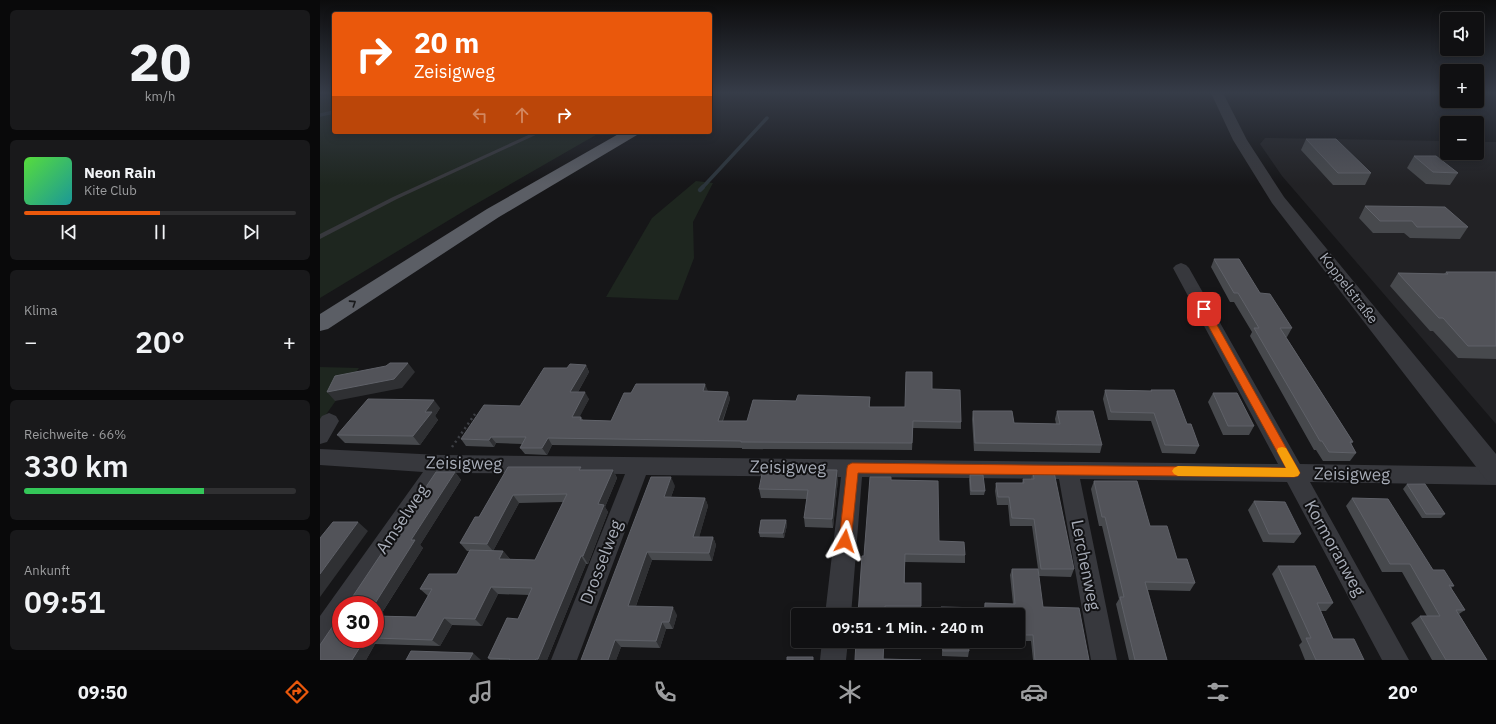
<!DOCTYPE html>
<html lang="de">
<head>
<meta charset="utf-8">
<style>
  body { margin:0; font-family:"IBM Plex Sans",sans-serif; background:#19191b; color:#f1f3f6; height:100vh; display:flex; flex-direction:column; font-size:15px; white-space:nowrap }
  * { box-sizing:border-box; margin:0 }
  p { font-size:13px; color:#9c9d9f }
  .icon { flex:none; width:22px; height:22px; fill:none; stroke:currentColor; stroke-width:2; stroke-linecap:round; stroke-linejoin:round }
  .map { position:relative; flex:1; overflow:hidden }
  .side { display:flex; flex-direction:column; gap:10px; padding:10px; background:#09090a; width:320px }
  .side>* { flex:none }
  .top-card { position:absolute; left:12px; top:12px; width:380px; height:122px; border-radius:4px; box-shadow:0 2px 10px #0003,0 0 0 1px #303032; background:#ea580c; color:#fff; overflow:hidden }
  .controls { position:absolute; left:1120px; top:12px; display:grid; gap:8px }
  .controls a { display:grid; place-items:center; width:44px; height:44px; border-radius:4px; background:#101012; box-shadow:0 2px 10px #0003,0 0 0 1px #303032; font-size:20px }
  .speed { position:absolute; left:12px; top:596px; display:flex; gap:8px; font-size:20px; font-weight:700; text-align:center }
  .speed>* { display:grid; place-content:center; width:52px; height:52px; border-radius:50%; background:#101012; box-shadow:0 2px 10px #0003,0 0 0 1px #303032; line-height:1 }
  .speed .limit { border:6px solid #d22; background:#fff; color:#111 }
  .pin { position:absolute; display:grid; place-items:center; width:34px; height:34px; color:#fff; margin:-17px; border-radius:8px; box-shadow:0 2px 6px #0006 }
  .me { position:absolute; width:44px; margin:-22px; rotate:6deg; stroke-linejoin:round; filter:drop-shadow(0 0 3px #0008) }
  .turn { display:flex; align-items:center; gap:14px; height:84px; padding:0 16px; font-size:18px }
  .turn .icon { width:52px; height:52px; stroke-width:2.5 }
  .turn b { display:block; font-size:28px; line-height:34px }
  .lanes { display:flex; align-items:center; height:38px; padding:0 16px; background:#0003; justify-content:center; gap:20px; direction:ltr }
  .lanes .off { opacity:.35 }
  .big { font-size:30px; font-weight:600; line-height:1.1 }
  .side .card { flex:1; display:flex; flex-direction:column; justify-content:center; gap:6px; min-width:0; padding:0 14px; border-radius:6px; background:#19191b }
  .side .dial { align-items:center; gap:0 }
  .dial b { font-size:52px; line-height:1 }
  .song { display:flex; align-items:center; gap:12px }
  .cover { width:48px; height:48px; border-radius:6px; background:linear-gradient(135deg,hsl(110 70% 55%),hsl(180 70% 35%)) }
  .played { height:4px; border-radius:2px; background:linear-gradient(90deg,#ea580c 50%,#303032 50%) }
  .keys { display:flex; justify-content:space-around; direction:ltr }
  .heat { display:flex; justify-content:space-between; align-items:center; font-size:22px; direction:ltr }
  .charge { height:6px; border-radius:3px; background:linear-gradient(90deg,#34c759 66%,#303032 0) }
  .trip { position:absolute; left:471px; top:608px; width:234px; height:40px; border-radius:4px; background:#101012; box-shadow:0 2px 10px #0003,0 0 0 1px #303032; font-weight:600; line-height:40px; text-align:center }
  .tabs { display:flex; height:64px; justify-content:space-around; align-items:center; background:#060607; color:#9c9d9f }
  .tabs .icon { width:28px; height:28px }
  .tabs .selected { color:#ea580c }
  .tabs b { font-size:18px; color:#f1f3f6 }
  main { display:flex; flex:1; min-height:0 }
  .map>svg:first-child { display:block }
  .built { fill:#222225 }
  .green { fill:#1e261f }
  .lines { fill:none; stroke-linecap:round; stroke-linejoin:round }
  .stream-far1 { stroke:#2c353c; stroke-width:3.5 }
  .stream { stroke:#2c353c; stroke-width:4.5 }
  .path { stroke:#3d3f44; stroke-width:2.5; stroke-dasharray:2 3.5; stroke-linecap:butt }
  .service { fill:#37383d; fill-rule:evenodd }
  .minor { fill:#37383d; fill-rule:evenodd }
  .tertiary { fill:#37383d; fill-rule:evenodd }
  .trunk { fill:#5b5e65; fill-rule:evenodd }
  .wall { fill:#47494d; fill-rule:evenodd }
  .shaded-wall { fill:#2f3033 }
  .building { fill:#525359; stroke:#5f6168 }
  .oneway { stroke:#18191b }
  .route { fill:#ea580c; stroke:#983908 }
  .slow { fill:#f59e0b }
  .labels { text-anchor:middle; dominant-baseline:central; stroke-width:4; stroke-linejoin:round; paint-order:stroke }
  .street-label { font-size:14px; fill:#a8adb8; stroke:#111113 }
  .near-street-label { font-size:17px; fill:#a8adb8; stroke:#111113 }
</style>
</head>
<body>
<main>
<section class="side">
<div class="card dial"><b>20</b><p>km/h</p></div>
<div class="card">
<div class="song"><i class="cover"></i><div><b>Neon Rain</b><p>Kite Club</p></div></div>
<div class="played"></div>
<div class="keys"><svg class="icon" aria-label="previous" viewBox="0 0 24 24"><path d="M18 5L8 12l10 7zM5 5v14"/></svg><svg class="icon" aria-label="pause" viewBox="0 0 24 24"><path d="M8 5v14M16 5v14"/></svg><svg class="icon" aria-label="next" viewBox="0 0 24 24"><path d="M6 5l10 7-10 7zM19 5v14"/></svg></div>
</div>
<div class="card"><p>Klima</p>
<div class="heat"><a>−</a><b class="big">20°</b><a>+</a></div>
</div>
<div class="card"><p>Reichweite · 66%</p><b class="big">330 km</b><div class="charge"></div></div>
<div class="card"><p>Ankunft</p><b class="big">09:51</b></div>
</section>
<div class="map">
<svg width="1176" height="660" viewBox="0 0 1176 660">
  <rect width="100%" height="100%" fill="#161618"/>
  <path class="built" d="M945,138L1127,141V153H1157V142H1176V424L962,176L940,144Z"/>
  <path class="green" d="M0,93H14V132H281L149,208L0,298Z
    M376,181L393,183L373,222L374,258L358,300L286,297L332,218Z
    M0,367L39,368L0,423Z"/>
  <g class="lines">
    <path class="stream-far1" d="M0,115L14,112
      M382,188L447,118"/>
    <path class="stream" d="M380,190L383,187"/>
    <path class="path" d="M132,447L155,414"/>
    <path class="service" d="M215,132H222L77,199L0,239V234L73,197Z"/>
    <path class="minor" d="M861,263L866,265L869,268L980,464L1176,467V485L990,482L1089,660H1062L967,482L760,479L797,660H771L739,479L542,477L531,615H505L521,477L326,475L257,660H231L305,474L126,473L38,605H21C21,626 22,643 0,652V616L103,472L0,465V449L120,455L958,464L853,268L856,265Z
      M9,413L16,416L19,421L7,442L0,444V419L2,416Z
      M502,641H528L526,660H500Z"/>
    <path class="tertiary" d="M891,93H903L927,140L964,197L1176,454V484L1167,481L952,203L913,140Z"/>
    <path class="trunk" d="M302,132H319L317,135L179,217L8,329L0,331V314L167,209Z"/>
  </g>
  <path class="wall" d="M986,139L1051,173L1045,185H1013L981,150Z
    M1094,156L1138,173L1130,185L1106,184L1087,168Z
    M1045,206L1148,227L1140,239L1090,238L1084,233H1053L1039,218Z
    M894,259L940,293L972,328L967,337H966L1033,442L1031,444L1036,453L1030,461H1003L996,450H994L930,336L932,332L914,302H910L891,267Z
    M1126,272H1176V359L1138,358L1113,331H1110L1070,286L1078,273L1124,274Z
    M266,365L269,372L258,392L269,399L259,417H261L263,420L291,421L311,393L385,384L387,391L408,392L410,399L403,421H427L476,401L550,397V407H585L612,389L641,422V429L593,428L592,450L422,449V448L232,445L227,455L205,454L200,448L202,444L176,443L174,447L146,446L141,439L200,406L247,368Z
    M785,390L830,391L831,390L867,424L879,446L875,454L842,453L831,421L788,420L783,399Z
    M893,393L934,426L929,435H903L888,402Z
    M120,408L115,416L118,420L100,445L25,443L17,435Z
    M653,411L694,423L736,424L735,419L737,411L782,445L780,453L654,451L652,419Z
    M188,467L262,470H293L297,478L285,507L288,512L268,564H266L227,660H170L168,658L198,619L209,595L178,594L162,626L132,625L120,646L55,644L46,660H0L21,639H55V605L135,472L141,480L100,545L103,548L60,616L96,617L108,596L100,589L137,574L150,551H147L140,543L159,517ZM243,502L215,560L189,559H190L183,551H173L199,503Z
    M713,472L754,569L751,577L719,576L712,526H690L688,505H677L675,491L676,483H702L703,479H711Z
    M650,475L665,491L664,495H650L649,480Z
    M518,479L513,528L485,527L484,518L487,499L441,498L439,489Z
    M571,480L619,541L645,555V563L585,562V583H601V614L565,613V615H538L544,556Z
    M774,481L830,526L857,559L875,583L870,591L828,590L847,660H809L796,604L799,599L782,526H779L771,489Z
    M1087,484L1125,514L1121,518H1102L1083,489Z
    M355,486L351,497L385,498L388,506L379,537H393L396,545L392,561L332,560L316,606L357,615L353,629H346L340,648L301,647L296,660H261Z
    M1032,498L1113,570L1134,586L1131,588L1145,610L1139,614L1167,660H1112L1091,623L1100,616H1107L1082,572H1062L1026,506Z
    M934,501L981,534L974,543L943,542L928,510Z
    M466,520L467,525L464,538L440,537L439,533Z
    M958,566L1013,603L1006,611H1001L1013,639L1044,660H985L979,645L982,642L952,574Z
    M692,569L723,607L769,660H713L711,641H698V615H621V607L664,608L665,603L693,604L690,575Z
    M622,641H648L649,651L648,657L622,656Z"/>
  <path class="shaded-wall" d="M88,363L95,372L82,388L15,401L7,392Z
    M266,365L269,372L254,399L250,392Z
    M385,384L388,391L385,398L383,391Z
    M265,392L269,399L256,424L252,417Z
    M408,392L410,399L400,427L398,421Z
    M114,400L120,408L115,416L118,420L100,445L93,436L105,412Z
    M171,437L176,443L174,447L169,440Z
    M228,438L232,445L227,455L222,448Z
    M293,470L297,478L285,507L288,512L268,564L263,556L278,504Z
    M517,470L518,479L513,528L512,519Z
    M135,472L141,480L100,545L103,548L56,622L55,621V605H54L91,540Z
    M351,477L355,486L348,505L344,497Z
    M193,495L199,503L173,551L167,544Z
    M385,498L388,506L377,545L373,537Z
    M466,520L467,525L464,538L463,533Z
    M38,522L48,531L0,597V574Z
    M393,537L396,545L392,561L389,553Z
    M183,551L190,559L186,567L179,559Z
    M327,552L332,560L313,614L308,606Z
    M261,556L266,564L227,660H218V659Z
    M171,587L178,594L162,626L155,619Z
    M353,607L357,615L353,629L349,622Z
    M124,618L132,625L120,646L112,640Z
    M342,622L346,629L340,648L336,641Z
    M45,639H48L55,644L46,660H32Z
    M295,640L301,647L296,660H288Z
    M564,641V660H563Z
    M153,653L161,660H149Z"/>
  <path class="building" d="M986,139H1016L1051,173H1018Z
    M1094,156H1116L1138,173L1113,172Z
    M1045,206L1125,207L1148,227H1097L1092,221H1060Z
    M894,259H919L940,293L950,294L972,328H960L1033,442H1030L1036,453L1009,452L1002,441H1000L934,328H939L918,293H914Z
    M1126,272H1176V346H1148L1123,318H1119L1078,273L1128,274Z
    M70,363H88L74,379L7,392L15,376L66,366Z
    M250,364L266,365L250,392H265L252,417H261L260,420L291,421L304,393H311L316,384H385L383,391L408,392L398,421H427L433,400L476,401L478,395L550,397L549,407H585L586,372H612V389L640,390L641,422L593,421L592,443L421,442V441L228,438L222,448H200L206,437H171L169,440L141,439L164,405L200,406L224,368H247Z
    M785,390L832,391L831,390H854L867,424H871L879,446L845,445L834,413L791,412Z
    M893,393H917L934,426H908Z
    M48,399L114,400L105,412H112L93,436L17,435Z
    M653,411H692L694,423L740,424L737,411H773L782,445L655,443Z
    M188,467H261L259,470H293L278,504L284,505L263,556H261L218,659H216L215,660H189L190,659L168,658L187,618L198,619L212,588L171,587L155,619L124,618L112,640L55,638V616L96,617L112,589H100L109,574H137L150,550L183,551L179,559L215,560L247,494L193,495L167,544L140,543L155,517H159Z
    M443,469L517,470L512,519L484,518L488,490L439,489Z
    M116,472H135L91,540H95L54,605H27Z
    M713,472H734L754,569H721L714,519L692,518L689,497H678L676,483H704L703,479H714Z
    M650,475H663L665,491H651Z
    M331,477H351L344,497L385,498L373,537H393L389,553L327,552L308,606L353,607L349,622H342L336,641L295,640L288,660H261Z
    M550,477H571V480L618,481L619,541L644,542L645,555L585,554L584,583H601V606H565V615H538L542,556H544Z
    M774,481H817L830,526H847L857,559H867L875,583L825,582L847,660H815L800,597H804L785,517H782Z
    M1087,484H1105L1125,514H1106Z
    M1032,498L1068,499L1113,570H1124L1134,586L1129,585L1145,610H1136L1167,660H1126L1100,616H1120L1090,564H1070Z
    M934,501L965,502L981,534H949Z
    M441,520H466L463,533H439Z
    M13,522H38L0,574V538Z
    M958,566H995L1013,603H997L1013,639H1034L1044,660H996L986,638H991Z
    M692,569H718L723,607L759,608L769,660H715L713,635H698V615H622L621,607L665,608V603L695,604Z
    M21,614V639H45L32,660H0V645Z
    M536,641H564L563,659L601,660H535Z
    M622,641H648L649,651H623Z
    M91,651L153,653L149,660H86Z
    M467,657H493V660H467Z"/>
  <defs><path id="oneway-chevron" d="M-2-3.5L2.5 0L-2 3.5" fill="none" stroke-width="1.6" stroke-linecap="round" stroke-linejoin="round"/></defs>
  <use class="oneway" href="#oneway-chevron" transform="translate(33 303) rotate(-33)"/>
  <linearGradient id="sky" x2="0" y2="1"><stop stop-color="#0c0c0d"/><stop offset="0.5" stop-color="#363c48"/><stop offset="1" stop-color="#363c48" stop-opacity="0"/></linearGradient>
  <rect width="1176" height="185" fill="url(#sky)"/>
  <path class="route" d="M884,306L888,309L978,469L980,473L978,476L974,477L538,473L531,541L529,545L525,547L521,545L519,541L527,468L528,465L532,463L966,468L879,309Z"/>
  <path class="slow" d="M962,447L966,448L978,469L980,473L978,476L974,477L858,476L854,474L852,471L854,468L858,466L966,468L957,451L958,448Z"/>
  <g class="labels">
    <g class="street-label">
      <text transform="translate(1029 288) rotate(52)">Koppelstraße</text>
    </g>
    <g class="near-street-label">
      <text transform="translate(144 463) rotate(1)">Zeisigweg</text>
      <text transform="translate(468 467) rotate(1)">Zeisigweg</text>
      <text transform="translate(1032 474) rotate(1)">Zeisigweg</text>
      <text transform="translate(82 519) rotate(-56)">Amselweg</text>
      <text transform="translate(1015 548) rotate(61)">Kormoranweg</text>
      <text transform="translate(281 562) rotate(-69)">Drosselweg</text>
      <text transform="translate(766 565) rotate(79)">Lerchenweg</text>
    </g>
  </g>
</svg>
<div class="controls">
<a><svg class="icon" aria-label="sound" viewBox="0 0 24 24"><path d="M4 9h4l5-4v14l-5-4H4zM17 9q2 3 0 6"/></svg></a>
<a>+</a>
<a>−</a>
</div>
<div class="speed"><div class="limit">30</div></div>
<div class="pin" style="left:884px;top:309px;background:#d93025"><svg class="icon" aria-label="arrive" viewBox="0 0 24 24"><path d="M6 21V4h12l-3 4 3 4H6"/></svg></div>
<svg class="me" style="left:525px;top:541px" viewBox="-20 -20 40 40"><path d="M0-17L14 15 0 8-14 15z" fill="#ea580c" stroke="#fff" stroke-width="4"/></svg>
<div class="trip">09:51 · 1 Min. · 240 m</div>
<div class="top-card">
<div class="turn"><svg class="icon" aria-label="right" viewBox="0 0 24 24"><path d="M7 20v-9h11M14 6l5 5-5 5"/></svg><div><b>20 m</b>Zeisigweg</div></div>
<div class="lanes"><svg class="icon off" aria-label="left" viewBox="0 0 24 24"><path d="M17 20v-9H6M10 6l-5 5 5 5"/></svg><svg class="icon off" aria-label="ahead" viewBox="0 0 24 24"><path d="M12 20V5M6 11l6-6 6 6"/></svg><svg class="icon" aria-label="right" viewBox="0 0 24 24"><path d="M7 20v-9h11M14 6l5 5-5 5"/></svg></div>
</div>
</div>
</main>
<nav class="tabs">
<b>09:50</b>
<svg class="icon selected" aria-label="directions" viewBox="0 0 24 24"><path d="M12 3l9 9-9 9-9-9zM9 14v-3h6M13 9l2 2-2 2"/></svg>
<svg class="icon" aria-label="music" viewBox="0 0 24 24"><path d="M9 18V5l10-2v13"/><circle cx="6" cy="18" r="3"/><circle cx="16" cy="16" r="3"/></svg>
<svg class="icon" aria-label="phone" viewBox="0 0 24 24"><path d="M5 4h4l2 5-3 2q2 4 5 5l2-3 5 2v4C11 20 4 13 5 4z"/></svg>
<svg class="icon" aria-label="climate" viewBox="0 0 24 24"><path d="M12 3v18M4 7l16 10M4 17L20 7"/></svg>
<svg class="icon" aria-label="car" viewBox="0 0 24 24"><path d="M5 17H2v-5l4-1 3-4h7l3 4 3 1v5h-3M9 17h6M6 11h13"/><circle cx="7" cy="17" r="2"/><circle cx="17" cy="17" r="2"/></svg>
<svg class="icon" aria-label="filters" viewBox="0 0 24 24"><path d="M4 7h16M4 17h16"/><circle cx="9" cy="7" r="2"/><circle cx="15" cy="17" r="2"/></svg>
<b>20°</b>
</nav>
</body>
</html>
